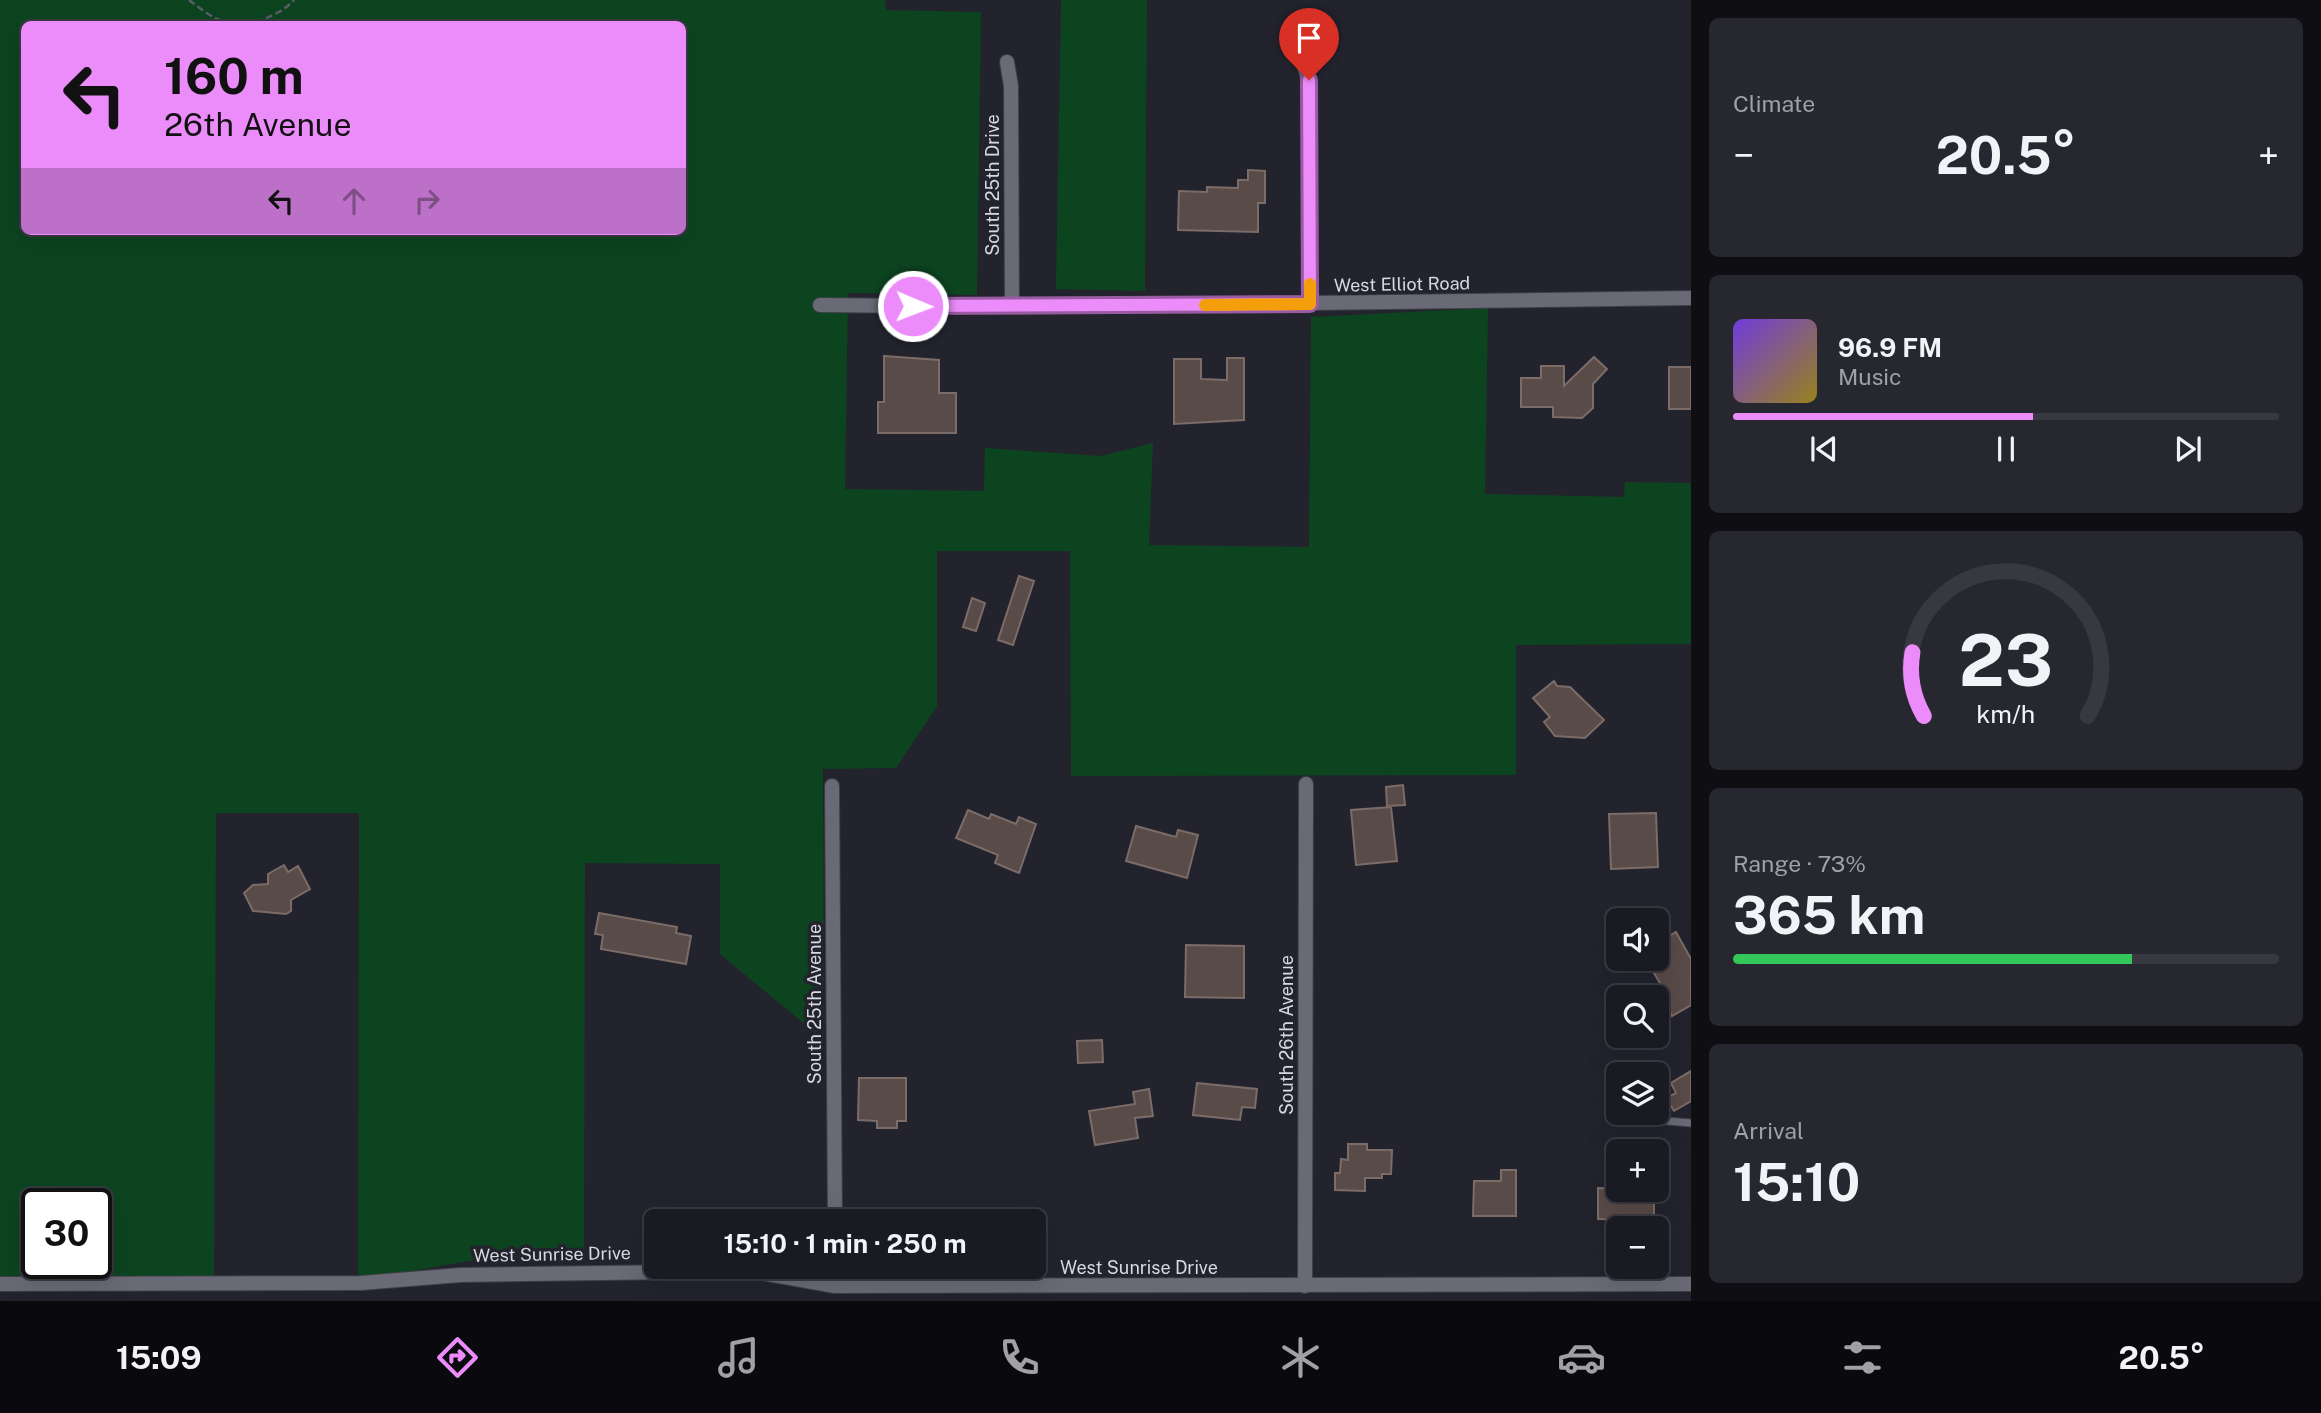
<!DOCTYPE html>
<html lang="en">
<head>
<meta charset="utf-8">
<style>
  body { margin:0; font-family:"Public Sans",sans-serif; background:#27272f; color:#f1f3f6; height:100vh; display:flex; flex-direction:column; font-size:26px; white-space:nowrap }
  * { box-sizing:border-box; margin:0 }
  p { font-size:23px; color:#9fa1a5 }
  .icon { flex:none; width:38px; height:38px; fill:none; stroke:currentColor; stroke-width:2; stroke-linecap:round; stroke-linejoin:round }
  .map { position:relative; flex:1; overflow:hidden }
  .details { display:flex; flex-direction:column; gap:18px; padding:18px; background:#0e0e13; width:630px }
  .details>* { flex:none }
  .guide { position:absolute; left:21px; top:21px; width:665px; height:214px; border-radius:10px; box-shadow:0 7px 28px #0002,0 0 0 2px #383840; background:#ec8cfa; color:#111; overflow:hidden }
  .tools { position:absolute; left:1606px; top:908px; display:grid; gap:14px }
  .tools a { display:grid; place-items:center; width:63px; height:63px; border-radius:10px; background:#1a1a22; box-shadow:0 7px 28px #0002,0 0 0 2px #383840; font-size:35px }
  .speed { position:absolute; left:21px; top:1188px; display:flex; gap:14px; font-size:35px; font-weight:700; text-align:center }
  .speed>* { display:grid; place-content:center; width:91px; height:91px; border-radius:50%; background:#1a1a22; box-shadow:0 7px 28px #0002,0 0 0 2px #383840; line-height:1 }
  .speed .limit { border:4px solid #111; border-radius:10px; background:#fff; color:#111 }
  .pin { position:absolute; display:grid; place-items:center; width:60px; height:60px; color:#fff; margin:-72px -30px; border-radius:50% 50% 50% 0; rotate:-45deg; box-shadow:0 0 7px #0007 }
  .pin .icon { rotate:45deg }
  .me { position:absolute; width:77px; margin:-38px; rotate:91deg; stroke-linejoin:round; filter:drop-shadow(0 0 5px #0008) }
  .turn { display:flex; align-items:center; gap:24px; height:147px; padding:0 28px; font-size:32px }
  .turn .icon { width:91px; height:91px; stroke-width:2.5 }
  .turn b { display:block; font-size:49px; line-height:60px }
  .lanes { display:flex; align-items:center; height:66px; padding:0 28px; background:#0003; justify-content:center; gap:35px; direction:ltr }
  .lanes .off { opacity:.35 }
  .big { font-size:52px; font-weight:700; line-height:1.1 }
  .details .card { flex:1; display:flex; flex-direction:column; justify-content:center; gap:10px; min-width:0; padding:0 24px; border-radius:10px; background:#27272f }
  .details .dial { align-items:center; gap:0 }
  .dial svg { height:182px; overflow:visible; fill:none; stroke:#383840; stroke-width:7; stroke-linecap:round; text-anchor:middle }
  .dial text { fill:#f1f3f6; stroke:none }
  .song { display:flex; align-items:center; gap:21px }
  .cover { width:84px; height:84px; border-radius:10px; background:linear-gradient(135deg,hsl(260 70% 55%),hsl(50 70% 35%)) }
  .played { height:7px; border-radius:4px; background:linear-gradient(90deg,#ec8cfa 55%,#383840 55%) }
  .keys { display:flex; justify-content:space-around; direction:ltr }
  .heat { display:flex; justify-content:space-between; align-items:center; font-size:38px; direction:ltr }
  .charge { height:10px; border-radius:5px; background:linear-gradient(90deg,#34c759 73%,#383840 0) }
  .trip { position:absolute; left:644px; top:1209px; width:402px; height:70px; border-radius:10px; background:#1a1a22; box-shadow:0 7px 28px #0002,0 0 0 2px #383840; font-weight:700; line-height:70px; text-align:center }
  .dock { display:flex; height:112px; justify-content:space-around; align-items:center; background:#0a0a0e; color:#9fa1a5 }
  .dock .icon { width:49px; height:49px }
  .dock .selected { color:#ec8cfa }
  .dock b { font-size:32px; color:#f1f3f6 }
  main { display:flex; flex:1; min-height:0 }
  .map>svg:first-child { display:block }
  .green { fill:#0c4420; fill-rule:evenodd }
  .building { fill:#594b47; stroke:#7b6c68; stroke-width:2 }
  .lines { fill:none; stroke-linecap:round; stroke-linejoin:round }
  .lane-casing { stroke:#3e3e46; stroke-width:9 }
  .street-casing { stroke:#3e3e46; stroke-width:16 }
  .path { stroke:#5c5c67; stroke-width:2.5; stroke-dasharray:7 3.5; stroke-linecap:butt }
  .lane { stroke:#6a6a77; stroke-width:7 }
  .street { stroke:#6a6a77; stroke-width:14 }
  .route-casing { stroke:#995ba2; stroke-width:18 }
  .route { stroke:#ec8cfa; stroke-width:12 }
  .slow { stroke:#f59e0b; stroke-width:12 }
  .labels { text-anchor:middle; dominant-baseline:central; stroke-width:7; stroke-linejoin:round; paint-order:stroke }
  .street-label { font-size:18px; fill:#d8d8e0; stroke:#23232e }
</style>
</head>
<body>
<main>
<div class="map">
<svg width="1691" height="1301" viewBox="0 0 1691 1301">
  <rect width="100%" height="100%" fill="#23232e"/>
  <path class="green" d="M0,0H885L886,10L981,12L977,295L848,293L845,489L984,491L985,448L1101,456L1153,443L1149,545L1309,547L1311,317L1488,308L1485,494L1624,497L1625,482L1691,483V644L1516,645V775L1071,776L1070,551H937V706L896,768L823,769L824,1040L720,954V864L585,863L584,1262L468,1261L358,1281L359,813H216L214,1277L0,1276ZM24,24H682V231H24ZM37,1204H96V1264H37Z
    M1061,0H1147L1145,291L1056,289Z"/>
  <path class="building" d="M1248,170L1265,171V203H1258V232L1178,230L1179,191L1207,192V187L1238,188V180H1248Z
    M884,356L939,360V393H956V433H878V402H884Z
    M1594,357L1607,369L1593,384V408L1582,418L1553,417V407H1521V378H1541V366H1564V386Z
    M1227,358H1244V420L1174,424V359H1201V379L1227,380Z
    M1669,367H1691V409H1669Z
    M1019,576L1034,581L1013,645L998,640Z
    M972,598L985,603L976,631L963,627Z
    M1554,681L1557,686L1570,687L1604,720L1585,738L1555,736L1544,722L1550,717L1533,698Z
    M1403,785L1405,805L1387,806L1386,787Z
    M1391,807L1397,861L1356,865L1351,810Z
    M968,810L989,819L991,814L1016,824L1019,817L1036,824L1019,873L995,863L998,855L956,838Z
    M1656,813L1658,867L1611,869L1609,814Z
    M1136,826L1176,837L1178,830L1198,835L1187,878L1126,861Z
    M284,865L288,872L298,866L310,889L291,900V911L286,914L253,911L244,893L253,885L268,884V874Z
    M599,913L677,927L676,933L691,936L686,964L601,949L603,935L595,934Z
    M1676,932L1691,959V1005L1672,1016L1662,998L1667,995L1651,968L1657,964V943Z
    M1186,945L1244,946V998L1185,997Z
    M1102,1040L1103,1062L1078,1063L1077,1041Z
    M1691,1071V1101L1674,1111L1666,1098L1676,1093L1671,1083Z
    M859,1078H906V1121H897V1128H877V1121L858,1120Z
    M1197,1083L1257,1089L1255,1108L1242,1107L1240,1120L1193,1115Z
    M1149,1089L1153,1116L1135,1118L1138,1138L1095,1145L1089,1111L1135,1104L1133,1092Z
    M1348,1144H1367V1150H1392L1391,1174H1382V1178H1365V1191L1335,1190V1173H1340L1341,1159L1348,1160Z
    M1501,1170H1516V1216H1473L1474,1181H1501Z
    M1598,1188L1654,1190V1220L1598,1219Z"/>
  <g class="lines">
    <g class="lane-casing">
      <path id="lane" d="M1621,1117L1691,1123"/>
    </g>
    <g class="street-casing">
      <path id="street" d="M1293,32L1309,81L1310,304
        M1007,62L1011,86L1012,307
        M820,305L1012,307L1691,298
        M832,786L835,1222
        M835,1267V1286
        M0,1284L361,1283L460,1275L750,1271L835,1286L1691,1284
        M1305,1286L1306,784"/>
    </g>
    <path class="path" d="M189,0C198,7 211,17 222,21C245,29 279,17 294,0"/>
    <use href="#lane" class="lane"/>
    <use href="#street" class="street"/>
  </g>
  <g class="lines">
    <g class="route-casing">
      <path id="route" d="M913,306L1310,304L1309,80"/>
    </g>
    <use href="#route" class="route"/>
    <path class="slow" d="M1205,305L1310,304V284"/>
  </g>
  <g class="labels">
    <g class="street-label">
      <text transform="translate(992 185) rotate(-90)">South 25th Drive</text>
      <text transform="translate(1402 284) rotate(-1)">West Elliot Road</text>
      <text transform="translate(814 1004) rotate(-90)">South 25th Avenue</text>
      <text transform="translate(1286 1035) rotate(-90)">South 26th Avenue</text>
      <text transform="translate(552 1254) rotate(-1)">West Sunrise Drive</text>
      <text x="1139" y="1267">West Sunrise Drive</text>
    </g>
  </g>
</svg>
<div class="tools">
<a><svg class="icon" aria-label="sound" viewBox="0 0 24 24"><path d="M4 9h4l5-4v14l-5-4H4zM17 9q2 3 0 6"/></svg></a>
<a><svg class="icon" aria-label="search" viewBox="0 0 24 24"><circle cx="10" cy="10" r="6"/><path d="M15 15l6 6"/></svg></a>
<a><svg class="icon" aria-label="layers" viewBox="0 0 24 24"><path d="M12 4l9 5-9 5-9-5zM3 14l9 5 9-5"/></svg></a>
<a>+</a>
<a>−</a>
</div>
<div class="speed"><div class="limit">30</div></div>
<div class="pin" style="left:1309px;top:80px;background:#d93025"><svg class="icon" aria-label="arrive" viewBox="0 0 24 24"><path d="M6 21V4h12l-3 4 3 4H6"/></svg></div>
<svg class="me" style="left:913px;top:306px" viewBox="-20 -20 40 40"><circle r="17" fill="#ec8cfa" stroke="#fff" stroke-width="3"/><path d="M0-11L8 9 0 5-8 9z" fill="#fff"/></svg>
<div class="trip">15:10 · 1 min · 250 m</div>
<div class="guide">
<div class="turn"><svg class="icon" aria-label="left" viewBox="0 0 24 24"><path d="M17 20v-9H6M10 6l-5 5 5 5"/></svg><div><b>160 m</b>26th Avenue</div></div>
<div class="lanes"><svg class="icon" aria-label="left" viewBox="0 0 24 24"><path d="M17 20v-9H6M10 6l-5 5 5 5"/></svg><svg class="icon off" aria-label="ahead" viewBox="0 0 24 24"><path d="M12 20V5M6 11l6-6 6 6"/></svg><svg class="icon off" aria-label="right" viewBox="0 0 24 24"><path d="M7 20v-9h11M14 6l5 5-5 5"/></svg></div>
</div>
</div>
<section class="details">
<div class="card"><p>Climate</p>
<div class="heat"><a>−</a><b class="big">20.5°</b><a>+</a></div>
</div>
<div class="card">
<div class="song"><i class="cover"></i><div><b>96.9 FM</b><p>Music</p></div></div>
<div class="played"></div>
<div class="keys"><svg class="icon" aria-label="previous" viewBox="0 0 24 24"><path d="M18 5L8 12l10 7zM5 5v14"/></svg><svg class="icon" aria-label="pause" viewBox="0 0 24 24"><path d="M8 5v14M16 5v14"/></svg><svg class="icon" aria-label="next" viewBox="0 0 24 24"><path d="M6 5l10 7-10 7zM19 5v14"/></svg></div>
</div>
<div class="card dial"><svg viewBox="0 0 100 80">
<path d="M14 69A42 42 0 1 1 86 69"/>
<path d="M14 69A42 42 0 0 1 9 41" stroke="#ec8cfa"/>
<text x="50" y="56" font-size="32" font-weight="700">23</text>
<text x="50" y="72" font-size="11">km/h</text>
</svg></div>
<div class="card"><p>Range · 73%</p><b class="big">365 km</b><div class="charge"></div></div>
<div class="card"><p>Arrival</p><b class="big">15:10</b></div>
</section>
</main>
<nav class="dock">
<b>15:09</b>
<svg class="icon selected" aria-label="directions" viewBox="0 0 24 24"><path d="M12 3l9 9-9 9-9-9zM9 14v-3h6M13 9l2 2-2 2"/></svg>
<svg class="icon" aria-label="music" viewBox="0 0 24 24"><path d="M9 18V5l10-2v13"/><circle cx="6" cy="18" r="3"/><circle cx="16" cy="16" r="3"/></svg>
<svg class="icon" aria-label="phone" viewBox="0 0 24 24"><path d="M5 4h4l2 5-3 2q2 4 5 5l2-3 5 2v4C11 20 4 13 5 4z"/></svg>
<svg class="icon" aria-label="climate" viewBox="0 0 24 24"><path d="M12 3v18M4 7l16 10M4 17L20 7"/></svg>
<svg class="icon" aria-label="car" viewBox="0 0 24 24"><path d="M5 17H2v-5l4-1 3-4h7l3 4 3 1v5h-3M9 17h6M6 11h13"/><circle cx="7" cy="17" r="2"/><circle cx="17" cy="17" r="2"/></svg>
<svg class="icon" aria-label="filters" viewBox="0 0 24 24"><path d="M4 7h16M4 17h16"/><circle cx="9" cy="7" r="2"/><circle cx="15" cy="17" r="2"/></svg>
<b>20.5°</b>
</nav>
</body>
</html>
